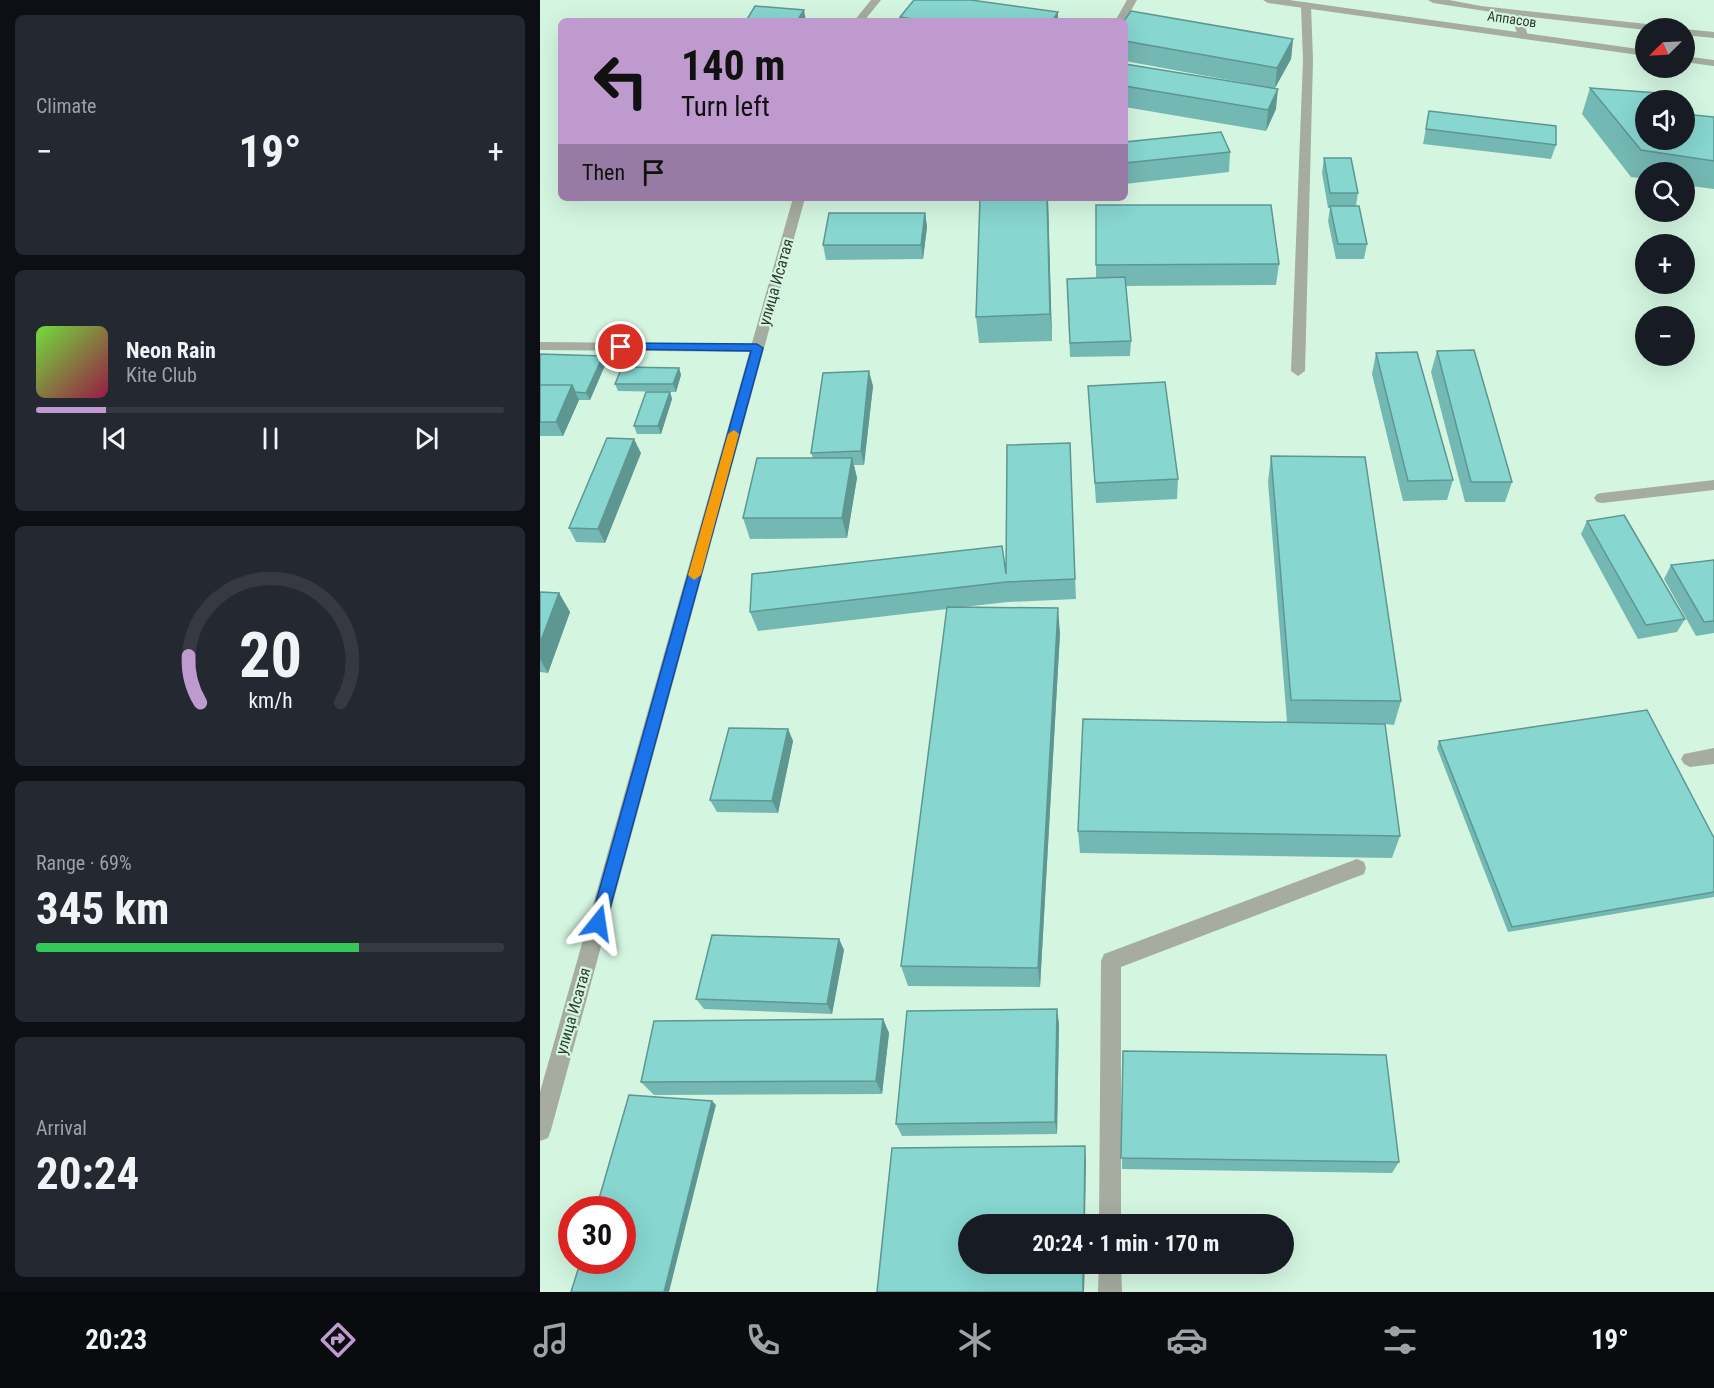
<!DOCTYPE html>
<html lang="en">
<head>
<meta charset="utf-8">
<style>
  body { margin:0; font-family:"Roboto Condensed",sans-serif; background:#242831; color:#f1f3f6; height:100vh; display:flex; flex-direction:column; font-size:22px; white-space:nowrap }
  * { box-sizing:border-box; margin:0 }
  p { font-size:20px; color:#9ea1a6 }
  .icon { flex:none; width:33px; height:33px; fill:none; stroke:currentColor; stroke-width:2; stroke-linecap:round; stroke-linejoin:round }
  .map { position:relative; flex:1; overflow:hidden }
  .panel { display:flex; flex-direction:column; gap:15px; padding:15px; background:#0d0f14; width:540px }
  .panel>* { flex:none }
  .guide { position:absolute; left:18px; top:18px; width:570px; height:183px; border-radius:9px; box-shadow:0 6px 24px #0002; background:#be9ace; color:#111; overflow:hidden }
  .needle { width:39px; rotate:246deg }
  .tools { position:absolute; left:1095px; top:18px; display:grid; gap:12px }
  .tools a { display:grid; place-items:center; width:60px; height:60px; border-radius:50%; background:#171b24; box-shadow:0 6px 24px #0002; font-size:30px }
  .speed { position:absolute; left:18px; top:1196px; display:flex; gap:12px; font-size:30px; font-weight:700; text-align:center }
  .speed>* { display:grid; place-content:center; width:78px; height:78px; border-radius:50%; background:#171b24; box-shadow:0 6px 24px #0002; line-height:1 }
  .speed .limit { border:9px solid #d22; background:#fff; color:#111 }
  .pin { position:absolute; display:grid; place-items:center; width:51px; height:51px; color:#fff; margin:-26px; border:3px solid #fff; border-radius:50%; box-shadow:0 2px 6px #0007 }
  .me { position:absolute; width:66px; margin:-33px; rotate:15deg; stroke-linejoin:round; filter:drop-shadow(0 0 4px #0008) }
  .turn { display:flex; align-items:center; gap:21px; height:126px; padding:0 24px; font-size:27px }
  .turn .icon { width:78px; height:78px; stroke-width:2.5 }
  .turn b { display:block; font-size:42px; line-height:51px }
  .then { display:flex; align-items:center; height:57px; padding:0 24px; background:#0003; gap:12px; font-size:22px }
  .big { font-size:45px; font-weight:700; line-height:1.1 }
  .panel .tile { flex:1; display:flex; flex-direction:column; justify-content:center; gap:9px; min-width:0; padding:0 21px; border-radius:9px; background:#242831 }
  .panel .dial { align-items:center; gap:0 }
  .dial svg { height:156px; overflow:visible; fill:none; stroke:#363941; stroke-width:7; stroke-linecap:round; text-anchor:middle }
  .dial text { fill:#f1f3f6; stroke:none }
  .song { display:flex; align-items:center; gap:18px }
  .cover { width:72px; height:72px; border-radius:9px; background:linear-gradient(135deg,hsl(100 70% 55%),hsl(340 70% 35%)) }
  .played { height:6px; border-radius:3px; background:linear-gradient(90deg,#be9ace 15%,#363941 15%) }
  .keys { display:flex; justify-content:space-around; direction:ltr }
  .heat { display:flex; justify-content:space-between; align-items:center; font-size:33px; direction:ltr }
  .charge { height:9px; border-radius:4px; background:linear-gradient(90deg,#34c759 69%,#363941 0) }
  .trip { position:absolute; left:418px; top:1214px; width:336px; height:60px; border-radius:30px; background:#171b24; box-shadow:0 6px 24px #0002; font-weight:700; line-height:60px; text-align:center }
  .tabs { display:flex; height:96px; justify-content:space-around; align-items:center; background:#090b0e; color:#9ea1a6 }
  .tabs .icon { width:42px; height:42px }
  .tabs .active { color:#be9ace }
  .tabs b { font-size:27px; color:#f1f3f6 }
  main { display:flex; flex:1; min-height:0 }
  .map>svg:first-child { display:block }
  .lines { fill:none; stroke-linecap:round; stroke-linejoin:round }
  .service { fill:#a6ac9f; fill-rule:evenodd }
  .minor { fill:#a6ac9f; fill-rule:evenodd }
  .tertiary { fill:#a6ac9f; fill-rule:evenodd }
  .wall { fill:#74b8b3 }
  .shaded-wall { fill:#5e9692 }
  .building { fill:#87d6d0; stroke:#5e9692; stroke-width:1.5 }
  .route { fill:#1a73e8; stroke:#114b97; stroke-width:1.5 }
  .slow { fill:#f59e0b }
  .labels { text-anchor:middle; dominant-baseline:central; stroke-width:4.5; stroke-linejoin:round; paint-order:stroke }
  .far-street-label { font-size:14px; fill:#2d3a32; stroke:#d4f6e1 }
  .street-label { font-size:16px; fill:#2d3a32; stroke:#d4f6e1 }
</style>
</head>
<body>
<main>
<section class="panel">
<div class="tile"><p>Climate</p>
<div class="heat"><a>−</a><b class="big">19°</b><a>+</a></div>
</div>
<div class="tile">
<div class="song"><i class="cover"></i><div><b>Neon Rain</b><p>Kite Club</p></div></div>
<div class="played"></div>
<div class="keys"><svg class="icon" aria-label="previous" viewBox="0 0 24 24"><path d="M18 5L8 12l10 7zM5 5v14"/></svg><svg class="icon" aria-label="pause" viewBox="0 0 24 24"><path d="M8 5v14M16 5v14"/></svg><svg class="icon" aria-label="next" viewBox="0 0 24 24"><path d="M6 5l10 7-10 7zM19 5v14"/></svg></div>
</div>
<div class="tile dial"><svg viewBox="0 0 100 80">
<path d="M14 69A42 42 0 1 1 86 69"/>
<path d="M14 69A42 42 0 0 1 8 45" stroke="#be9ace"/>
<text x="50" y="56" font-size="32" font-weight="700">20</text>
<text x="50" y="72" font-size="11">km/h</text>
</svg></div>
<div class="tile"><p>Range · 69%</p><b class="big">345 km</b><div class="charge"></div></div>
<div class="tile"><p>Arrival</p><b class="big">20:24</b></div>
</section>
<div class="map">
<svg width="1174" height="1292" viewBox="0 0 1174 1292">
  <rect width="100%" height="100%" fill="#d4f6e1"/>
  <g class="lines">
    <path class="service" d="M587,0H597L585,21H575Z
      M888,0H909L941,6L1116,25L1121,28L1106,30L982,16L988,36L983,39L978,36L971,15L893,3Z
      M766,2L771,5L773,60L765,371L758,376L751,371L763,60L761,5Z
      M1144,29L1174,32V38L1144,35Z
      M0,342L217,344L224,348L217,352L0,350Z
      M1174,480V490L1062,503L1057,502L1054,498L1057,494L1062,493Z
      M1174,748V764L1150,767L1144,764L1141,759L1144,754Z
      M817,859L824,862L826,868L824,874L581,967V1224H559L561,961L564,954Z
      M559,1263H581L582,1292H558Z"/>
    <path class="minor" d="M331,0H341L324,21H314Z
      M253,198H265L11,1130L8,1138L0,1141V1092Z"/>
    <path class="tertiary" d="M723,0H749L1106,50V56L728,3Z
      M1144,56L1174,60V66L1144,62Z"/>
  </g>
  <path class="wall" d="M360,17L518,21H361Z
    M585,21L753,39L751,59L735,88L736,109L726,131L585,107V64L732,88L585,61Z
    M1050,88L1106,140L1174,117V189L1144,185V172H1106V179L1091,177L1042,114Z
    M889,111L1016,145L1011,159L883,144Z
    M585,142L690,152L689,172L585,184Z
    M784,158L818,193L816,206L827,244L824,259H796L788,221L790,208H788L782,173Z
    M440,198H508L512,341L439,343L436,317Z
    M385,213L387,227L383,259L286,260L283,245Z
    M739,264L736,285L586,286L591,341L590,356L530,357L527,279L556,278V265Z
    M897,351L972,482L965,502H925L891,372Z
    M836,353L913,480L907,500L863,501L832,374Z
    M0,354L63,356L66,363L50,400H39L23,436H0Z
    M139,368L141,375L136,392L78,391L75,384Z
    M333,386L324,465H314L317,478L307,538L210,539L203,518L273,458L271,453Z
    M548,386L638,479L637,499L556,503Z
    M130,392L132,399L121,434H97L94,426Z
    M530,443L536,599L468,602L423,607L520,633L500,987L368,986L361,966L407,609L218,631L210,612L466,574Z
    M101,453L65,543L36,542L29,528Z
    M731,456L861,701L854,725L845,724L860,836L852,858L540,853L538,831L747,722L728,482Z
    M1047,521L1145,619L1137,632L1098,639L1041,534Z
    M1174,560V633L1156,636L1124,579L1131,565Z
    M0,592L19,593L30,612L8,673L0,672Z
    M248,729L253,741L238,813L177,812L170,800Z
    M899,741L1174,838V897L968,932L897,748Z
    M299,939L304,950L292,1014L164,1009L156,999Z
    M343,1019L349,1033L342,1094L114,1095L101,1082Z
    M519,1023L517,1134L362,1136L356,1124Z
    M583,1051L859,1162L852,1173L582,1169Z"/>
  <path class="shaded-wall" d="M264,10L266,21H257Z
    M518,12V21H512Z
    M753,39L751,59L735,88L737,68Z
    M738,89L736,109L726,131L728,110Z
    M507,198H508L512,341L510,314Z
    M385,213L387,227L383,259L381,245Z
    M63,356L66,363L50,400L46,393Z
    M139,368L141,375L136,392L133,384Z
    M329,371L333,386L324,465L321,451Z
    M32,385L39,400L23,436L16,422Z
    M130,392L132,399L121,434L118,426Z
    M94,439L101,453L65,543L58,529Z
    M312,458L317,478L307,538L302,518Z
    M19,593L30,612L8,673L0,659V643Z
    M518,608L520,633L500,987L498,968Z
    M248,729L253,741L238,813L232,801Z
    M299,939L304,950L292,1014L287,1004Z
    M517,1009L519,1023L517,1134L515,1122Z
    M343,1019L349,1033L342,1094L336,1081Z
    M172,1101L176,1105L129,1292H124Z
    M545,1146L546,1161L545,1224H544Z
    M543,1263H545L544,1292H543Z"/>
  <path class="building" d="M374,0H431L518,12L512,21H385L360,17Z
    M215,6L264,10L257,21H206Z
    M591,11L753,39L737,68L585,41L584,21Z
    M585,64L738,89L728,110L585,86Z
    M1050,88L1132,94L1134,100H1106V140H1144V114L1174,117V161L1101,150Z
    M889,111L1016,126V145L886,129Z
    M681,132L690,152L585,163V142Z
    M784,158H811L818,193H790Z
    M440,198H507L510,314L436,317Z
    M556,205H731L739,264L556,265Z
    M790,206H819L827,244H798Z
    M289,213H385L381,245H283Z
    M585,277L591,341L530,343L527,279Z
    M934,350L972,482H931L897,351Z
    M877,352L913,480L868,481L836,353Z
    M0,354L63,356L46,393L35,392L32,385H0Z
    M82,367L139,368L133,384H75Z
    M329,371L321,451L271,453L283,373Z
    M625,382L638,479L555,483L548,386Z
    M0,385H32L16,422H0Z
    M106,392H130L118,426H94Z
    M67,438L94,439L58,529L29,528Z
    M530,443L535,579L466,582L210,612L212,574L462,546L466,574L467,445Z
    M731,456L825,457L861,701L751,700Z
    M217,458H312L302,518H203Z
    M1084,515L1145,619L1106,625L1047,521Z
    M1174,560V621L1164,622L1131,565Z
    M0,592L19,593L0,643Z
    M407,607L518,608L498,968L361,966Z
    M1107,710L1174,838V892L972,927L899,741Z
    M543,719L845,724L860,836L538,831Z
    M189,728L248,729L232,801L170,800Z
    M172,935L299,939L287,1004L156,999Z
    M517,1009L515,1122L356,1124L367,1011Z
    M343,1019L336,1081L101,1082L114,1021Z
    M583,1051L846,1055L859,1162L581,1158Z
    M89,1095L172,1101L124,1292H31L41,1260H82V1209H56Z
    M545,1146L544,1224H429V1263H543V1292H337L352,1148Z"/>
  <path class="route" d="M81,343L217,344L223,348L66,923L63,928L58,930L52,928L50,923L211,351L77,349L75,347Z"/>
  <path class="slow" d="M194,430L199,434L161,575L154,580L148,575L188,434Z"/>
  <g class="labels">
    <g class="far-street-label">
      <text transform="translate(972 19) rotate(8)">Аппасов</text>
    </g>
    <g class="street-label">
      <text transform="translate(236 282) rotate(-74)">улица Исатая</text>
      <text transform="translate(33 1011) rotate(-74)">улица Исатая</text>
    </g>
  </g>
</svg>
<div class="tools">
<a><svg class="needle" viewBox="-14 -14 28 28"><path d="M0-13l5 13h-10z" fill="#e53935"/><path d="M0 13l5-13h-10z" fill="#9ea1a6"/></svg></a>
<a><svg class="icon" aria-label="sound" viewBox="0 0 24 24"><path d="M4 9h4l5-4v14l-5-4H4zM17 9q2 3 0 6"/></svg></a>
<a><svg class="icon" aria-label="search" viewBox="0 0 24 24"><circle cx="10" cy="10" r="6"/><path d="M15 15l6 6"/></svg></a>
<a>+</a>
<a>−</a>
</div>
<div class="speed"><div class="limit">30</div></div>
<div class="pin" style="left:81px;top:347px;background:#d93025"><svg class="icon" aria-label="arrive" viewBox="0 0 24 24"><path d="M6 21V4h12l-3 4 3 4H6"/></svg></div>
<svg class="me" style="left:58px;top:923px" viewBox="-20 -20 40 40"><path d="M0-17L14 15 0 8-14 15z" fill="#1a73e8" stroke="#fff" stroke-width="4"/></svg>
<div class="trip">20:24 · 1 min · 170 m</div>
<div class="guide">
<div class="turn"><svg class="icon" aria-label="left" viewBox="0 0 24 24"><path d="M17 20v-9H6M10 6l-5 5 5 5"/></svg><div><b>140 m</b>Turn left</div></div>
<div class="then">Then<svg class="icon" aria-label="arrive" viewBox="0 0 24 24"><path d="M6 21V4h12l-3 4 3 4H6"/></svg></div>
</div>
</div>
</main>
<nav class="tabs">
<b>20:23</b>
<svg class="icon active" aria-label="directions" viewBox="0 0 24 24"><path d="M12 3l9 9-9 9-9-9zM9 14v-3h6M13 9l2 2-2 2"/></svg>
<svg class="icon" aria-label="music" viewBox="0 0 24 24"><path d="M9 18V5l10-2v13"/><circle cx="6" cy="18" r="3"/><circle cx="16" cy="16" r="3"/></svg>
<svg class="icon" aria-label="phone" viewBox="0 0 24 24"><path d="M5 4h4l2 5-3 2q2 4 5 5l2-3 5 2v4C11 20 4 13 5 4z"/></svg>
<svg class="icon" aria-label="climate" viewBox="0 0 24 24"><path d="M12 3v18M4 7l16 10M4 17L20 7"/></svg>
<svg class="icon" aria-label="car" viewBox="0 0 24 24"><path d="M5 17H2v-5l4-1 3-4h7l3 4 3 1v5h-3M9 17h6M6 11h13"/><circle cx="7" cy="17" r="2"/><circle cx="17" cy="17" r="2"/></svg>
<svg class="icon" aria-label="filters" viewBox="0 0 24 24"><path d="M4 7h16M4 17h16"/><circle cx="9" cy="7" r="2"/><circle cx="15" cy="17" r="2"/></svg>
<b>19°</b>
</nav>
</body>
</html>
